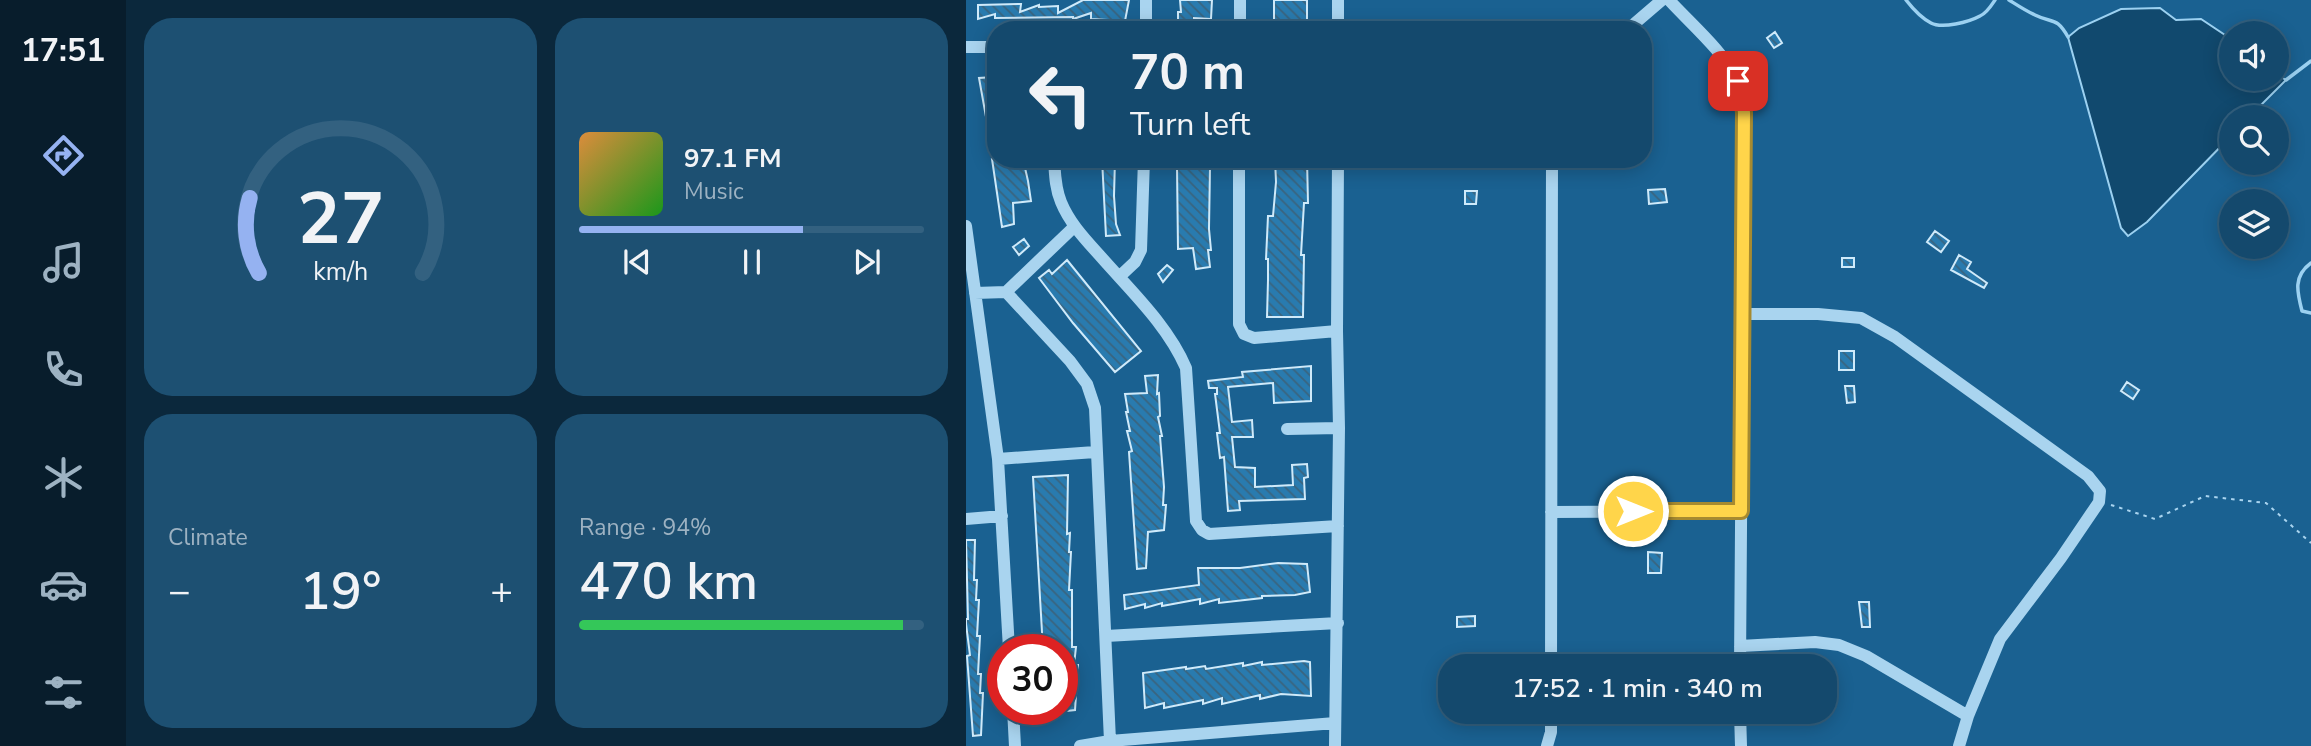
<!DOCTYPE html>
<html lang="en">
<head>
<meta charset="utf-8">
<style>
  body { margin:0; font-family:"Nunito Sans",sans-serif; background:#1d5072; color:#f1f3f6; height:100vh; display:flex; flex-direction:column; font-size:26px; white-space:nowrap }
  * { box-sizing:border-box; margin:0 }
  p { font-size:23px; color:#9db2c2 }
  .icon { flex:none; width:38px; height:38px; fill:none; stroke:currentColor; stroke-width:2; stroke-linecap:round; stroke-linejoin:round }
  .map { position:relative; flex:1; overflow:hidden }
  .panel { display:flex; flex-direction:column; gap:18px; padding:18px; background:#0b283c; width:840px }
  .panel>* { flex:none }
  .guide { position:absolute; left:21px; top:21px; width:665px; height:147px; border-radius:28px; box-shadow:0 4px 18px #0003,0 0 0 2px #336180; background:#14496d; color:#f1f3f6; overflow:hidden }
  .fabs { position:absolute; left:1253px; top:21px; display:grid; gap:14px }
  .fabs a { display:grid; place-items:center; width:70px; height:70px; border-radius:50%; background:#14496d; box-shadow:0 4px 18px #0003,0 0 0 2px #336180; font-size:35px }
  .speed { position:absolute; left:21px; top:634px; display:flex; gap:14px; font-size:35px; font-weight:700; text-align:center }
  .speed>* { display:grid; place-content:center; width:91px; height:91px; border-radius:50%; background:#14496d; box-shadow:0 4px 18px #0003,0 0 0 2px #336180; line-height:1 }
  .speed .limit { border:10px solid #d22; background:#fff; color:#111 }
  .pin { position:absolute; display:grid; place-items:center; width:60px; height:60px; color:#fff; margin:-30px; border-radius:14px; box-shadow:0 4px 10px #0006 }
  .me { position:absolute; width:77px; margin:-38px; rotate:90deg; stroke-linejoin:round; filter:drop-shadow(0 0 5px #0008) }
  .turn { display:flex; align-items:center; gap:24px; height:147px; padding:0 28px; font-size:32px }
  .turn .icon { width:91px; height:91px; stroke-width:2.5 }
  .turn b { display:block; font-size:49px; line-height:60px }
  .big { font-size:52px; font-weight:600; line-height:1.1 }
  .panel .card { flex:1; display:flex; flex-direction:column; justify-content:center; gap:10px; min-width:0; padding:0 24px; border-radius:28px; background:#1d5072 }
  .panel .dial { align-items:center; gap:0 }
  .dial svg { height:182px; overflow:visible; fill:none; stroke:#336180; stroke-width:7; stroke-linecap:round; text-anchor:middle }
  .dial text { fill:#f1f3f6; stroke:none }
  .song { display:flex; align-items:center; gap:21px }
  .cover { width:84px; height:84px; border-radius:10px; background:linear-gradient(135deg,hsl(30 70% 55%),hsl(120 70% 35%)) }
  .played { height:7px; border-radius:4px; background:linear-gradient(90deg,#95b2f1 65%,#336180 65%) }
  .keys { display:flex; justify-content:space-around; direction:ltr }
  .heat { display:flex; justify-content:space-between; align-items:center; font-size:38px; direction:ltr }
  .charge { height:10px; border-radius:5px; background:linear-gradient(90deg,#34c759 94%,#336180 0) }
  .panel .tiles { flex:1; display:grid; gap:18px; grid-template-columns:repeat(2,1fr) }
  .trip { position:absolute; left:472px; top:654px; width:399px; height:70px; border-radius:28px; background:#14496d; box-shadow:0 4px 18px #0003,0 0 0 2px #336180; font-weight:600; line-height:70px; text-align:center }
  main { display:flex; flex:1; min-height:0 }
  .tab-bar { display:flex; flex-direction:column; width:126px; justify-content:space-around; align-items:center; background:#081d2c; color:#9db2c2 }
  .tab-bar .icon { width:49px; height:49px }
  .tab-bar .current { color:#95b2f1 }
  .tab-bar b { font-size:32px; color:#f1f3f6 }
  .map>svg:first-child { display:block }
  .water { fill:#11496e; stroke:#9cd1f1; stroke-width:2 }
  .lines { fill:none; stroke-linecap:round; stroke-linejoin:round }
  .stream { stroke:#9cd1f1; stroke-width:3.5 }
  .building { fill:url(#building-back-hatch); stroke:#cfeafa; stroke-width:2 }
  .path { stroke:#a9d4ef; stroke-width:2; stroke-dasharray:3.5 5; stroke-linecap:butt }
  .minor { stroke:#a9d4ef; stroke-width:12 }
  .route-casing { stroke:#a68a30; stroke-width:18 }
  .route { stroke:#ffd54a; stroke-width:12 }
</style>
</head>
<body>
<main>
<nav class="tab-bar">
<b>17:51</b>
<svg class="icon current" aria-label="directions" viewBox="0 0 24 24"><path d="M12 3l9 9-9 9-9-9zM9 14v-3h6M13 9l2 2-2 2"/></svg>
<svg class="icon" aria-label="music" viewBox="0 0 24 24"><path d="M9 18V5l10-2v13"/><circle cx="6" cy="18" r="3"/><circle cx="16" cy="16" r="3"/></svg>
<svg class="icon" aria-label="phone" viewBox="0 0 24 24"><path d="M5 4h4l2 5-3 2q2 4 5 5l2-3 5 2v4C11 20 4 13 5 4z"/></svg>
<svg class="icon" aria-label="climate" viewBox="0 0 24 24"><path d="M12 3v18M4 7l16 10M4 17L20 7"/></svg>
<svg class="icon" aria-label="car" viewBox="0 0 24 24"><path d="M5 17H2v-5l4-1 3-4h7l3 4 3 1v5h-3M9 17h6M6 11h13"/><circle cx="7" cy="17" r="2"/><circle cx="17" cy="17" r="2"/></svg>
<svg class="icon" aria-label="filters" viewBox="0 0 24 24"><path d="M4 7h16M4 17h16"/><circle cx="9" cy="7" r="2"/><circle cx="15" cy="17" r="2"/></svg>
</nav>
<section class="panel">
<div class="tiles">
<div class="card dial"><svg viewBox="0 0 100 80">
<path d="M14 69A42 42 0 1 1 86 69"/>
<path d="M14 69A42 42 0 0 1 10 36" stroke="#95b2f1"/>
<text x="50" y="56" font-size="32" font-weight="700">27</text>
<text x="50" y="72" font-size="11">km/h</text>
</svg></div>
<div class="card">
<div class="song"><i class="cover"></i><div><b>97.1 FM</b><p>Music</p></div></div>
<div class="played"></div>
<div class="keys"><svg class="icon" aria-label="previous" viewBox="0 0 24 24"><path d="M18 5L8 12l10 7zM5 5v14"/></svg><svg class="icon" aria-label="pause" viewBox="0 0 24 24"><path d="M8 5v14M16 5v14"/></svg><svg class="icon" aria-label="next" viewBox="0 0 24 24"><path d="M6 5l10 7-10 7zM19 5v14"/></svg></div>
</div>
<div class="card"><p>Climate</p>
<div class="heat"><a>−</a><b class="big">19°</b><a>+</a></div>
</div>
<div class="card"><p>Range · 94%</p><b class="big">470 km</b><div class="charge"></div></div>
</div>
</section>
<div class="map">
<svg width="1345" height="746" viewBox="0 0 1345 746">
  <defs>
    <pattern id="building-back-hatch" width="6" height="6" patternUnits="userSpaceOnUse" patternTransform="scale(1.75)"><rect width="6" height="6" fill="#297baf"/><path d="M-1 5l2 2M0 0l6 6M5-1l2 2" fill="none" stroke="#3a647e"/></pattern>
  </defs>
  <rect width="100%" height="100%" fill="#1a6191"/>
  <path class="water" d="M1194,8L1210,20L1235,19L1265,39V79H1311V75L1320,80L1283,117H1265V136L1181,222L1162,236L1155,228L1102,37L1113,28L1155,9Z"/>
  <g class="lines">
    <path class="stream" d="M940,0C947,9 955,18 965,23C976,29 1003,22 1014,16C1021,13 1025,6 1029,0
      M1043,0C1051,5 1060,11 1069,15C1087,24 1090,16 1102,37
      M1320,80L1345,61
      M1345,263C1327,276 1331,292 1336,311L1345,313"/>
  </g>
  <path class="building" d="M117,0H163L159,21L125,19V13L107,19V17L29,18V14L12,19V5L55,4L54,12L73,5V7L92,6V13Z
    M214,0H246L245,19L228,18V20L212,21V12H215Z
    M308,0H341V28L330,25L308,28Z
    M809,32L816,43L808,48L801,38Z
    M27,77V98L30,105V128H22L13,78Z
    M26,159H57L62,181L65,201L47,203L48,224L36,227Z
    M136,159H149L148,196L150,224L154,235L140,236Z
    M309,159H341L342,203H338L335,255H338L337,317H301L302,280V259H300L302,216H307L310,182Z
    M211,167H244L243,229L245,250H242L244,267L230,269L227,248L212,249Z
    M699,189L701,202L683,204L682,190Z
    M499,191H511L510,204H499Z
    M969,231L983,241L975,252L961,242Z
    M58,239L63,246L53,255L47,247Z
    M993,255L1005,262L1001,269L1021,283L1018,288L985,270Z
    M876,258H888V267H876Z
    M101,260L175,351L149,372L107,323L73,278L83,270L86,274Z
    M201,265L207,270L197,282L192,274Z
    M873,351H888V370H873Z
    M345,366V401L308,403L307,383L262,387L266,422L286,420L287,437H266L269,467L289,468V487L327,485L326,465L341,464L342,477L338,478L339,499L273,501L274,510L262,511L258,457L254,458L251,433H254L249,394H251V388H243L242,381L277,377L276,372Z
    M192,375L191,394L193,393L194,416L192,417L196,436H194L198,487L197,505H200L198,530L182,532L180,568L171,569L163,452L166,451L161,431H164L160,412H162L159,394L181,393L179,376Z
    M1161,382L1173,390L1167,399L1155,391Z
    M879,386H888L889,402L881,403Z
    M102,475L101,534L104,533L103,552H105L103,590H106V647H110L108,665H112L109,710L101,711L98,686H101L97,649H77L67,477Z
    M0,540H9L8,580H11L10,600H13L11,636H14L12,674H15L14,693H17L15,735L7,736L1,656L4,655L0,624V619H2Z
    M682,552L696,553L695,573H682Z
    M312,563L341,564L344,592L329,595L296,596V598L253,603V599L234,604V599L196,606V603L179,608V604L159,609L158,595L233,585L232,568H274Z
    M893,602H903L904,627H896Z
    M509,616V626L491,627V617Z
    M338,661L344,662L345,696L315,694L294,699V695L256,704V698L237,704V700L198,708V703L179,708L177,673L220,667V669L239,666L240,669L277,663V666L296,662V665Z
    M861,686L871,690L867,703L859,700Z"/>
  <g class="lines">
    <path class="path" d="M1145,505L1189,519L1239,496L1300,503L1345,543"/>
    <path class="minor" d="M703,0C725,24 758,52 772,81C776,91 777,102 778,113L774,667
      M180,30V0
      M274,30V0
      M372,30V0
      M661,30L696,0
      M0,47H30
      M88,159C89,173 89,188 95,202C104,224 120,240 136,258C166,292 202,326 220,368L230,521L236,530L243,534L372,526
      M273,159V324L278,334L288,338L371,331
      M0,226L32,459L43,649
      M153,277L169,262L175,250L178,159
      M40,292L108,227
      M9,293L40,292L104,361L121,384L129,408L144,741
      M777,314H852L895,318L929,337L1122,476L1134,491L1133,502L1095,558L1034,639L1002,716L993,746
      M321,429L373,428
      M32,459L129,452
      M585,512L775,511
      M0,519L36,516
      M140,636L372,623
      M774,646L849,642L873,645L900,656L1002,716
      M585,667L586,159
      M47,709L49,746
      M774,712L775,746
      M114,746L144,741L369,723
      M369,746L373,428L371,331L372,159
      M581,746L585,732V712"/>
  </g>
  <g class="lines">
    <g class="route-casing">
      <path id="route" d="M667,511H775L778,113L776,93L772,81"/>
    </g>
    <use href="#route" class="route"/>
  </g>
</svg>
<div class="fabs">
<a><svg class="icon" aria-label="sound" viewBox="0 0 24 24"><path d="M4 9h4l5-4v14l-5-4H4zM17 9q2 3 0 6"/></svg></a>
<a><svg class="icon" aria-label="search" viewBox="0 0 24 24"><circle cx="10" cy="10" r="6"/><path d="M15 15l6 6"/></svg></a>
<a><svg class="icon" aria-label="layers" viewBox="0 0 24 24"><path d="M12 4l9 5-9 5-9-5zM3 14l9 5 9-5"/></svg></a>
</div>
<div class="speed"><div class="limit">30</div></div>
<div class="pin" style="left:772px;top:81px;background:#d93025"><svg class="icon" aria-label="arrive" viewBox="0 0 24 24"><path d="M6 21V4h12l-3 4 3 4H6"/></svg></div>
<svg class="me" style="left:667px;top:511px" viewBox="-20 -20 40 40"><circle r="17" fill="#ffd54a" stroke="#fff" stroke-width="3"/><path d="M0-11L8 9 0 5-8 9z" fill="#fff"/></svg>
<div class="trip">17:52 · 1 min · 340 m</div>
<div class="guide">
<div class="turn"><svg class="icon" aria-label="left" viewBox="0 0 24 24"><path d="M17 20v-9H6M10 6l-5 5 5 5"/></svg><div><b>70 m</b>Turn left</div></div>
</div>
</div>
</main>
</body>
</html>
